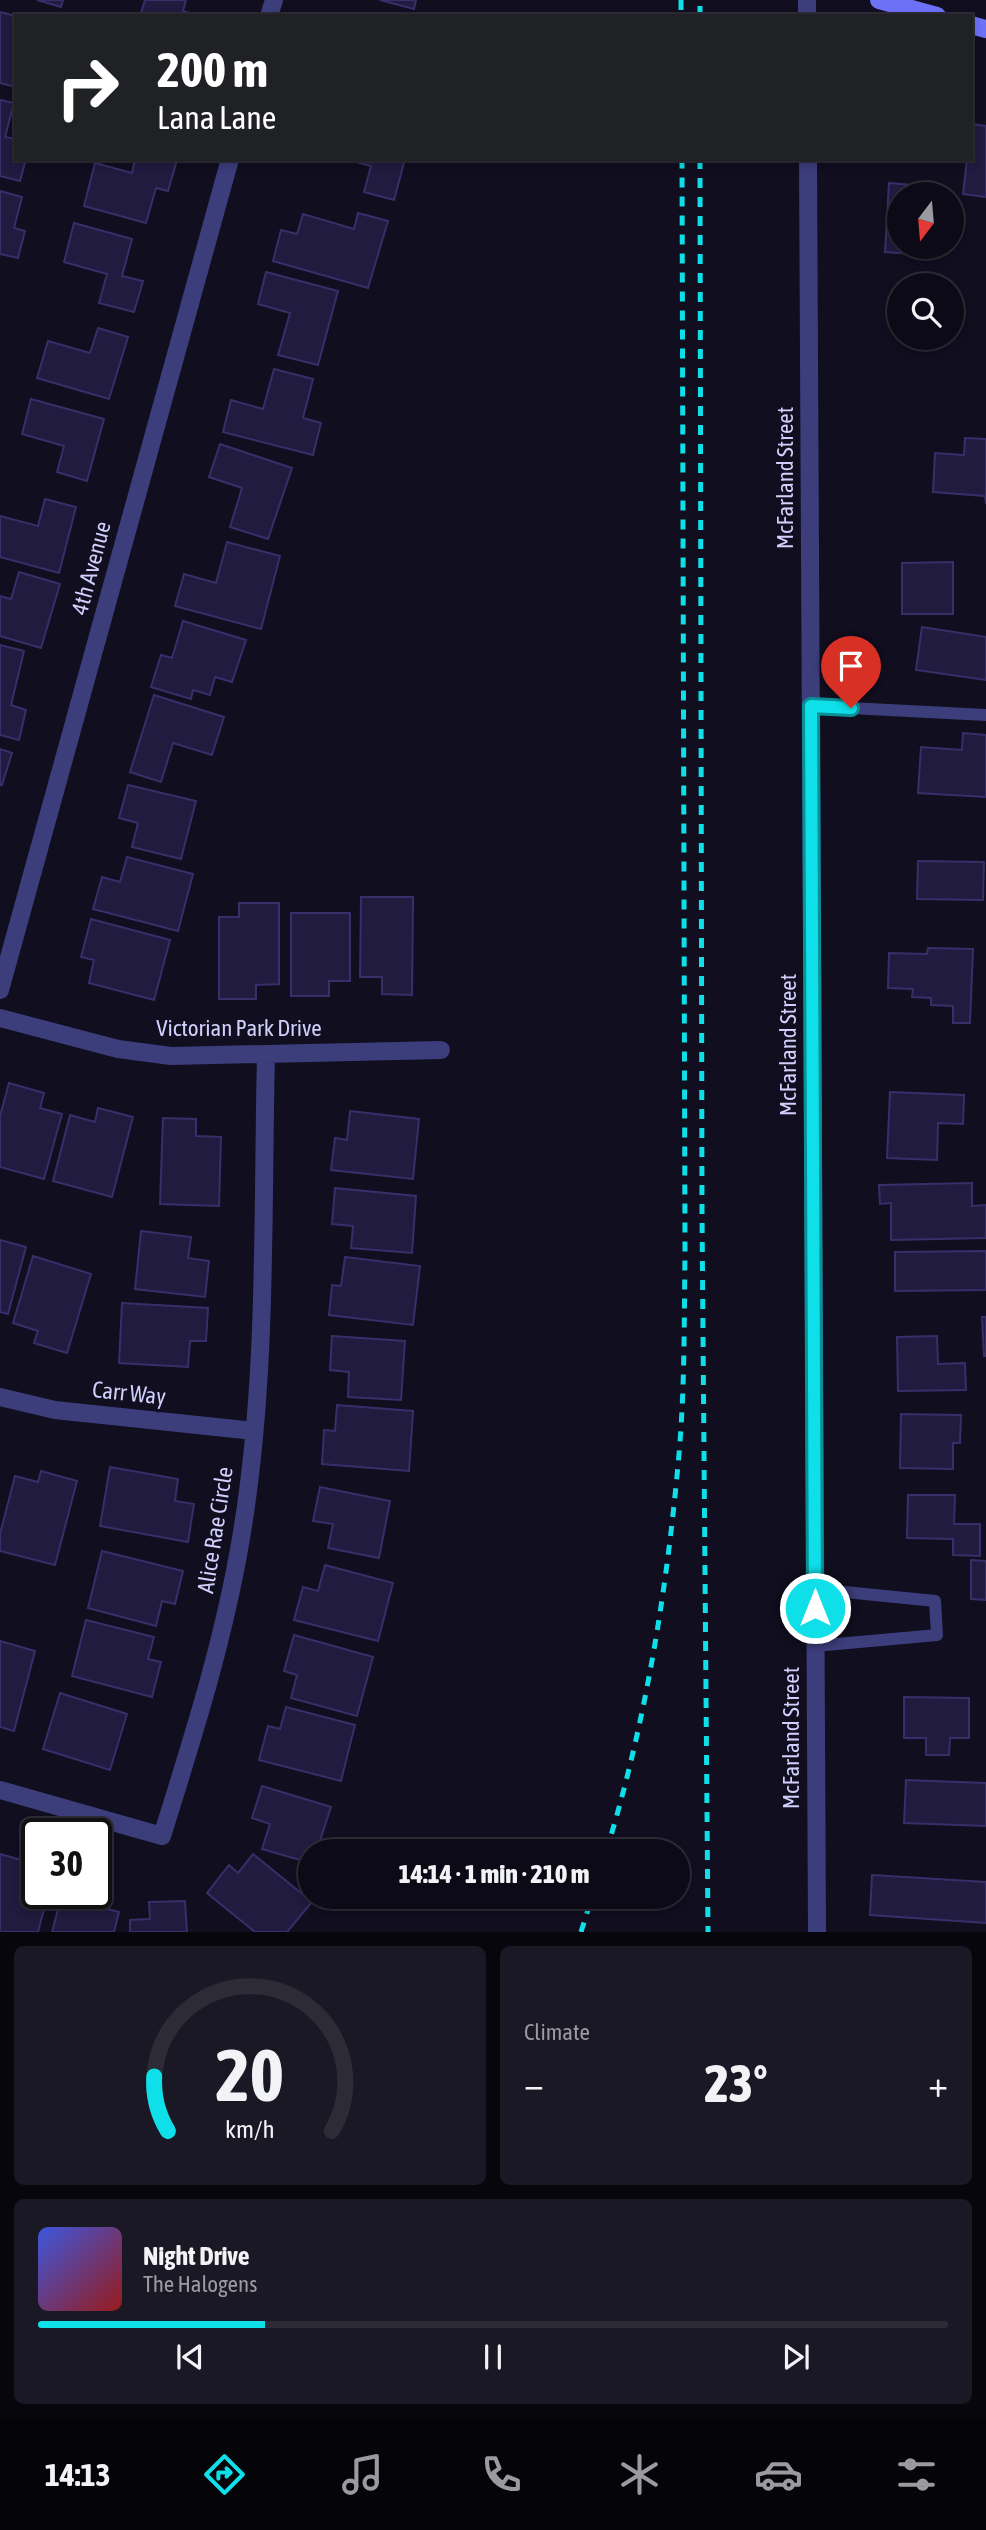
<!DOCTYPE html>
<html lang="en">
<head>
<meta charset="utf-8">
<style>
  body { margin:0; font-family:"Asap Condensed",sans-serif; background:#1a1824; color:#f1f3f6; height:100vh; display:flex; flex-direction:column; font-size:26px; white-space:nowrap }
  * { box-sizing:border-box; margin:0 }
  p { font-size:23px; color:#9a9aa1 }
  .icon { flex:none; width:38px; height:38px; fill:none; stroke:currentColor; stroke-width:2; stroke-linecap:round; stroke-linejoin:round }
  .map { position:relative; height:1932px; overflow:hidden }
  .drawer { display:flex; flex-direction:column; gap:14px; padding:14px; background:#07060d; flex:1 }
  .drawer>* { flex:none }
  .top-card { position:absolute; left:14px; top:14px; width:959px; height:147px; border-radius:0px; box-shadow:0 4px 10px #0003,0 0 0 2px #2c2b36; background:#202124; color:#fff; overflow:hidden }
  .needle { width:46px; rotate:196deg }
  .controls { position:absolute; left:887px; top:182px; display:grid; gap:14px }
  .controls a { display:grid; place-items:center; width:77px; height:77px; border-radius:50%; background:#0c0a17; box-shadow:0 4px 10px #0003,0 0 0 2px #2c2b36; font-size:35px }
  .speed { position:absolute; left:21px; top:1818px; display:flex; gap:14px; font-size:35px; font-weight:700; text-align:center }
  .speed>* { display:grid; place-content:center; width:91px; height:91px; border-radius:50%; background:#0c0a17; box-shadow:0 4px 10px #0003,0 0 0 2px #2c2b36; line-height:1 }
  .speed .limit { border:4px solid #111; border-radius:10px; background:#fff; color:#111 }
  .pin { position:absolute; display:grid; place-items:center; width:60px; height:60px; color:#fff; margin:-72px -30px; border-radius:50% 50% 50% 0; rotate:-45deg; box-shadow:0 0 7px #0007 }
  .pin .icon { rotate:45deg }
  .me { position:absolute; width:77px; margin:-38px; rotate:0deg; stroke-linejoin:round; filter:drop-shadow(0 0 5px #0008) }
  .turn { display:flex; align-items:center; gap:24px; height:147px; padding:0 28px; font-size:32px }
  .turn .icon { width:91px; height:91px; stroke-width:2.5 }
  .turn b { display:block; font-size:49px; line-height:60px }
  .big { font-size:52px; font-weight:800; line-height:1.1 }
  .drawer .widget { flex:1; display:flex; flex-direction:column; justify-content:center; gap:10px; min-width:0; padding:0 24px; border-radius:10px; background:#1a1824 }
  .drawer .dial { align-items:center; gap:0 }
  .dial svg { height:182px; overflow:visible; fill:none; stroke:#2c2b36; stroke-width:7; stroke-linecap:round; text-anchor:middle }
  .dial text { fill:#f1f3f6; stroke:none }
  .song { display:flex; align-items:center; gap:21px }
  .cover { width:84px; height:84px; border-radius:10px; background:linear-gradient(135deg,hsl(230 70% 55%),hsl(0 70% 35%)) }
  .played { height:7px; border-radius:4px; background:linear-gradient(90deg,#0fdfe8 25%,#2c2b36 25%) }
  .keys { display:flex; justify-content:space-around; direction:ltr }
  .heat { display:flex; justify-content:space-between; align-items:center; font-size:38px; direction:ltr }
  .drawer .tiles { flex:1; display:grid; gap:14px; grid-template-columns:1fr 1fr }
  .widget:last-child { grid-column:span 2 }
  .trip { position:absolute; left:298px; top:1839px; width:392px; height:70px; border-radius:35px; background:#0c0a17; box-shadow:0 4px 10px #0003,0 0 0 2px #2c2b36; font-weight:800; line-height:70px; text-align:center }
  .menu { display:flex; height:112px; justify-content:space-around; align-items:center; background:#050409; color:#9a9aa1 }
  .menu .icon { width:49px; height:49px }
  .menu .on { color:#0fdfe8 }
  .menu b { font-size:32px; color:#f1f3f6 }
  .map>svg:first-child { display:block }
  .building { fill:#201b3f; stroke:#372f69; stroke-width:2 }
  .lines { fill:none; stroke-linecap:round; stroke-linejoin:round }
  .lane { stroke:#3c3d7b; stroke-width:12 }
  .street { stroke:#3c3d7b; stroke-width:18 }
  .secondary { stroke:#6c71f6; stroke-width:18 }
  .rail { stroke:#0fdfe8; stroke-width:5; stroke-dasharray:10 9; stroke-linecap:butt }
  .route-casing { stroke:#0a9197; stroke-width:18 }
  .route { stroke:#0fdfe8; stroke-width:12 }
  .labels { text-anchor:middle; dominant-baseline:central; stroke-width:7; stroke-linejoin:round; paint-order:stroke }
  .street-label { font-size:23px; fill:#d2cffc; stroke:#100e1f }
</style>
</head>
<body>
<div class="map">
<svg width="986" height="1932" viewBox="0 0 986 1932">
  <rect width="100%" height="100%" fill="#100e1f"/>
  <path class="building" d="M37,0H63L61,7Z
    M145,0H186L183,11L199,16H140Z
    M380,0H416L414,9Z
    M0,12L16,16V87L0,83Z
    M0,100L14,103L5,137L16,139V159H26L20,181L0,176Z
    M972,124L986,126V197L963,194L967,159H971Z
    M135,159L177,160L168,191L156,188L146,223L84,206L95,163L132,173Z
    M345,159H405L394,200L364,192L371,166Z
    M885,159H946V161H885Z
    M889,183L947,188V194H900V247H943L942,256L885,252Z
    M0,191L22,197L14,228L25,231L18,258L0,254Z
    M358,213L388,221L368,288L273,261L281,230L297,234L303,214L354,229Z
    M74,223L132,239L122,276L143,281L134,312L99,303L107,274L64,262Z
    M266,272L338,291L318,365L278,355L290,313L258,304Z
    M98,328L128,337L109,399L37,378L48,341L90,353Z
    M274,369L313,379L303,418L321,423L313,455L223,432L231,400L263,409Z
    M31,399L104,419L87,481L57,472L64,446L22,434Z
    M965,438L986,439V504L985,496L933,492L935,453L964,455Z
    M220,444L292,468L268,539L230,527L242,488L209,477Z
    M45,499L76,507L59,573L0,557V516L38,526Z
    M227,542L280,556L261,629L175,606L184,574L216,583Z
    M953,562V614H902V563Z
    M19,572L60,584L41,648L0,636V596L11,599Z
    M183,621L246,640L232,682L215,677L210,695L193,690L191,699L151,687L161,655L172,658Z
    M922,627L986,637V680L916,670Z
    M0,645L24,651L11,705L26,710L19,740L0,735Z
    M154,695L224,717L212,755L173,743L161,782L130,772Z
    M963,733L986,735V797L918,793L921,747L962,750Z
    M0,749L12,753L2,785H0Z
    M128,785L196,801L181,859L132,847L138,823L119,818Z
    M127,857L193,874L178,931L93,909L102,877L120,882Z
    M918,861L984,862L983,900L917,899Z
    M361,897H413L412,995L382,994V977H360Z
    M239,903H279V984L256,985V999H219V917H239Z
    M291,913H350V981H329V996H291Z
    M91,919L170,940L154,1000L89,983L94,960L81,957Z
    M928,948L973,949L970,1023H953V1006L931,1005V998L912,997L913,989L888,988L889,953L927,954Z
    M9,1083L44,1093L40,1108L62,1114L44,1179L0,1167V1116Z
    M890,1092L964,1095L963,1124L938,1123L937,1160L887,1158Z
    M98,1108L133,1117L112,1197L53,1181L70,1115L95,1122Z
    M350,1111L419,1119L413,1179L331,1170L335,1138L347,1140Z
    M163,1118L196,1119V1136L221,1137L219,1206L160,1204Z
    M972,1183V1206L986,1205V1238L891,1240V1203L880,1204L879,1185Z
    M335,1188L416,1196L412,1253L351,1248L353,1226L332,1224Z
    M141,1231L191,1237L188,1258L209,1261L205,1297L135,1289Z
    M0,1240L26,1247L8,1314L0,1312Z
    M986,1251V1290L895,1291V1252Z
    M33,1256L91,1274L67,1353L34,1343L38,1331L13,1323Z
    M345,1257L420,1266L413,1325L329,1315L332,1285L341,1286Z
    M122,1303L208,1308L206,1341H190L188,1367L119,1363Z
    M982,1317H986V1356H984Z
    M332,1336L405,1341L401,1400L348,1397L349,1372L330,1370Z
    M937,1336L938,1364L965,1363L966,1390L898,1391L897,1337Z
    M337,1405L413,1411L409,1471L322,1464L324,1430L335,1431Z
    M901,1414L961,1415L960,1443H953V1469L900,1468Z
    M110,1467L178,1479L175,1501L194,1504L188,1542L100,1526Z
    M41,1471L77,1481L55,1565L0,1551V1534L15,1476L38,1482Z
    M320,1487L390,1501L379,1558L328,1548L333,1524L313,1521Z
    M908,1495H955L954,1524H980V1556L953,1555V1539L907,1538Z
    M102,1551L183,1571L175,1604L162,1601L156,1626L88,1608Z
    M971,1560L986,1561V1600L971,1599Z
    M325,1565L393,1583L378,1641L294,1620L303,1587L318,1591Z
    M86,1620L154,1637L148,1659L161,1662L152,1697L72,1676Z
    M294,1635L373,1657L357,1716L291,1698L297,1675L284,1671Z
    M0,1641L35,1651L14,1731L0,1727Z
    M60,1693L127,1714L110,1770L43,1749Z
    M904,1697L969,1698V1738H950L949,1755H926V1738H904Z
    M286,1707L355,1725L341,1781L259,1760L268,1726L280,1729Z
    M906,1780L986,1783V1826L904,1823Z
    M262,1786L331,1807L318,1847L332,1852H310V1863L262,1849L270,1824L252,1818Z
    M0,1854L32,1863L29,1876L37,1878V1894H48L38,1932H0Z
    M253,1854L312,1902L287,1932H255L207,1893L229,1865L238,1873Z
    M872,1875L986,1882V1923L870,1915Z
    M96,1891L100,1892L96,1906L119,1912L114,1932H52L62,1894H96Z
    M185,1901L187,1932H130V1920L150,1919L149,1902Z"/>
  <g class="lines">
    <path class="lane" d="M811,706L986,715
      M815,1589L935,1601L937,1635L815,1646"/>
    <path class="street" d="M807,0V16
      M269,16L274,0
      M808,159L817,1932
      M0,990L230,159
      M0,1018L118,1049L171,1056L441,1050
      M0,1397L55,1410L254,1431
      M0,1790L162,1836C193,1737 224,1640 241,1538C268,1379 262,1215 266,1055"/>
    <path class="secondary" d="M879,0L937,16
      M971,25L986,29"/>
    <path class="rail" d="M681,0V16
      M700,16V0
      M700,159L702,1213L708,1932
      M606,1852C645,1726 666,1595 678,1465C685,1394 684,1323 685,1252L682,159
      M581,1932L592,1897"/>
  </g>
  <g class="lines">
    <g class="route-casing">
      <path id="route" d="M815,1608L811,706L851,708"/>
    </g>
    <use href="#route" class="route"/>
  </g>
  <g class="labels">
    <g class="street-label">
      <text transform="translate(785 478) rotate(-90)">McFarland Street</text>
      <text transform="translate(91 568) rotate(-75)">4th Avenue</text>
      <text x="239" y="1028">Victorian Park Drive</text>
      <text transform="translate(788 1045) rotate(-90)">McFarland Street</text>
      <text transform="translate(129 1393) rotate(6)">Carr Way</text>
      <text transform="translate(215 1530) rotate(-81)">Alice Rae Circle</text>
      <text transform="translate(791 1738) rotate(-90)">McFarland Street</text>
    </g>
  </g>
</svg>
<div class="controls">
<a><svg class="needle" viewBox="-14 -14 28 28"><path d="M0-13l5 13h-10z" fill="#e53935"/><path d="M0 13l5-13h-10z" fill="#9a9aa1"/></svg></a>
<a><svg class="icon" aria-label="search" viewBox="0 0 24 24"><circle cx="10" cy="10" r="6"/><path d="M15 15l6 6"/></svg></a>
</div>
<div class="speed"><div class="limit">30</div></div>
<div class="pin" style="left:851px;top:708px;background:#d93025"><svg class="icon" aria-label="arrive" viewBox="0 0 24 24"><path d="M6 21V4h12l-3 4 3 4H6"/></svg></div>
<svg class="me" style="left:815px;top:1608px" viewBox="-20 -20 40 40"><circle r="17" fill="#0fdfe8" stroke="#fff" stroke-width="3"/><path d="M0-11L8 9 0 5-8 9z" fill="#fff"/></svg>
<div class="trip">14:14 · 1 min · 210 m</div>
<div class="top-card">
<div class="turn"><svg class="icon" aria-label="right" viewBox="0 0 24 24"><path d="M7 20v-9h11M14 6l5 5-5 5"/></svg><div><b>200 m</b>Lana Lane</div></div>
</div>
</div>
<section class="drawer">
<div class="tiles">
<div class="widget dial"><svg viewBox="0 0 100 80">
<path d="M14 69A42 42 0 1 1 86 69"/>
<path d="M14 69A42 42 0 0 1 8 45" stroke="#0fdfe8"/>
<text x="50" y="56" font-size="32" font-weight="700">20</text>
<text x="50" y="72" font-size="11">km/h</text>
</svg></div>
<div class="widget"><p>Climate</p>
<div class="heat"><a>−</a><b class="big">23°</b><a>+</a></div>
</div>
<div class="widget">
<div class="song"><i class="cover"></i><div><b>Night Drive</b><p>The Halogens</p></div></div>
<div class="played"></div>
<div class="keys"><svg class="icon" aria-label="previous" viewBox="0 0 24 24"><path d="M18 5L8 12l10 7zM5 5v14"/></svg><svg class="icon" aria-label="pause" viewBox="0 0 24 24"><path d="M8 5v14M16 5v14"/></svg><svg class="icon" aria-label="next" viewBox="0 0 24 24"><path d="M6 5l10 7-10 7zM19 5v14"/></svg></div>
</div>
</div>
</section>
<nav class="menu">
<b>14:13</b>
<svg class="icon on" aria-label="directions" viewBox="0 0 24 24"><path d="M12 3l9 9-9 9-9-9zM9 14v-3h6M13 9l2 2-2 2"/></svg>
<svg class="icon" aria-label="music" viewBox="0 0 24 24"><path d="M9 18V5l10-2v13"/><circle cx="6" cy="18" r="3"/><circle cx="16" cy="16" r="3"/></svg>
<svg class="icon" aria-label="phone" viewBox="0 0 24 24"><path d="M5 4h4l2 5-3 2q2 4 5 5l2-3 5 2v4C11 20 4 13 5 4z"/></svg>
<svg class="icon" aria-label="climate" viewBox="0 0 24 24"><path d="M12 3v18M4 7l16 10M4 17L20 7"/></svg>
<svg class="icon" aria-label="car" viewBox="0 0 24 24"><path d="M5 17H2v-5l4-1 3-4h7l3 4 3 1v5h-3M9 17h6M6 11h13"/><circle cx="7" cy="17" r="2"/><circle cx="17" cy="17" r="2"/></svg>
<svg class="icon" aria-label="filters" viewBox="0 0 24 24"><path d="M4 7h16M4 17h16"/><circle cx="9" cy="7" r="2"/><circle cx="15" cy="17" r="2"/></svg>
</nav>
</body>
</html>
